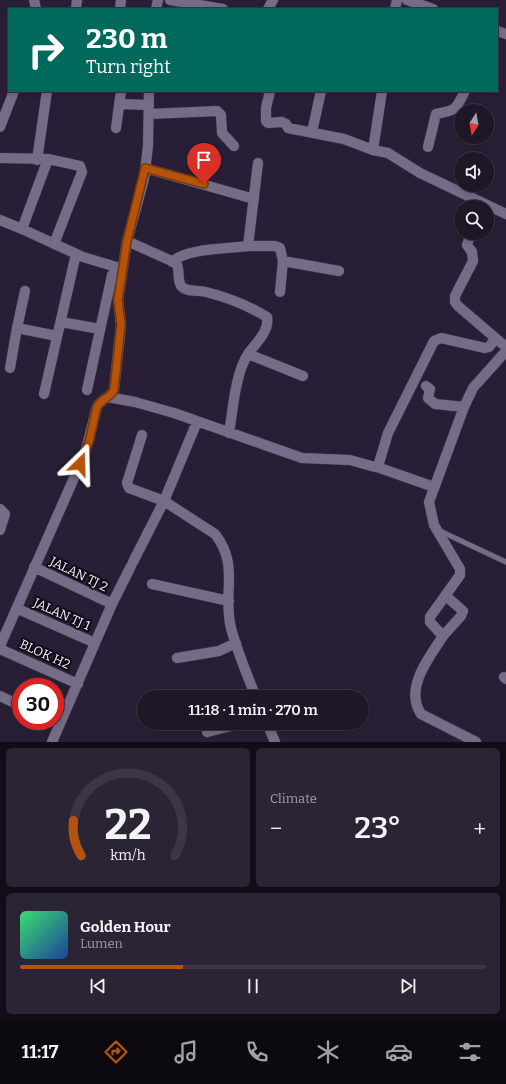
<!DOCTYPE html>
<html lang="en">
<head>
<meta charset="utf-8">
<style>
  body { margin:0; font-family:Bitter,serif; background:#2b2434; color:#f1f3f6; height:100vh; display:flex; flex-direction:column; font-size:15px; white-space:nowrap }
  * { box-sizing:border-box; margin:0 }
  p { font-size:13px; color:#a19fa8 }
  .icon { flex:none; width:22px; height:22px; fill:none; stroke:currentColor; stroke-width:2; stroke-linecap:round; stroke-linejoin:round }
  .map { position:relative; height:742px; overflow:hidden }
  .drawer { display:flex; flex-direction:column; gap:6px; padding:6px; background:#100d16; flex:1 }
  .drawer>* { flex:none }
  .top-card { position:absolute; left:8px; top:8px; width:490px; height:84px; border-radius:0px; box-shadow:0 2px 6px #0003,0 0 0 1px #3c3645; background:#00695c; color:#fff; overflow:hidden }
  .needle { width:26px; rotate:191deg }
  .tools { position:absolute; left:454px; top:104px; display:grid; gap:8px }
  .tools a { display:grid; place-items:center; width:40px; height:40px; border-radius:50%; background:#1e1728; box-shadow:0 2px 6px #0003,0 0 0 1px #3c3645; font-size:20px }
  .speed { position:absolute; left:12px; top:678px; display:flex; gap:8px; font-size:20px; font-weight:700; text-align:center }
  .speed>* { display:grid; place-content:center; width:52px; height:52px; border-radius:50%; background:#1e1728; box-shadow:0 2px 6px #0003,0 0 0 1px #3c3645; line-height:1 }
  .speed .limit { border:6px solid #d22; background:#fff; color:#111 }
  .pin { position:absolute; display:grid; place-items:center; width:34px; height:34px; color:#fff; margin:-41px -17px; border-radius:50% 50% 50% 0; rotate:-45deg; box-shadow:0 0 4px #0007 }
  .pin .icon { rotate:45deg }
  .me { position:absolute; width:44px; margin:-22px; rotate:22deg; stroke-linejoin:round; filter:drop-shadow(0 0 3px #0008) }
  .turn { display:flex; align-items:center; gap:14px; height:84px; padding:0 12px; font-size:18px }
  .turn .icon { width:52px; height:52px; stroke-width:2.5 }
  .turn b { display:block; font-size:28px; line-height:34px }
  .big { font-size:30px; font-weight:600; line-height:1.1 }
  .drawer .tile { flex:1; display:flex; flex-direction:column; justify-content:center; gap:6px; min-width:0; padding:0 14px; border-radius:6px; background:#2b2434 }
  .drawer .dial { align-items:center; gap:0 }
  .dial svg { height:104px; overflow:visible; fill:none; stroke:#3c3645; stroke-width:7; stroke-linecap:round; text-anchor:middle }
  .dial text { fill:#f1f3f6; stroke:none }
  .song { display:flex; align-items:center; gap:12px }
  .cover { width:48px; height:48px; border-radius:6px; background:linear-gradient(135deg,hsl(140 70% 55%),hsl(220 70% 35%)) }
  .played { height:4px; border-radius:2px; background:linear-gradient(90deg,#b45309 35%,#3c3645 35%) }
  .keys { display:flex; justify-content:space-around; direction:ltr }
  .heat { display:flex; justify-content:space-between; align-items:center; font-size:22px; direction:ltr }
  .drawer .tiles { flex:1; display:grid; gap:6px; grid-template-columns:1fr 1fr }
  .tile:last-child { grid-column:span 2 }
  .trip { position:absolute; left:137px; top:690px; width:232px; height:40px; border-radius:20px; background:#1e1728; box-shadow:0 2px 6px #0003,0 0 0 1px #3c3645; font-weight:600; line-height:40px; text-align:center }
  .tab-bar { display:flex; height:64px; justify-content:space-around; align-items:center; background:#0c0910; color:#a19fa8 }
  .tab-bar .icon { width:28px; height:28px }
  .tab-bar .on { color:#b45309 }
  .tab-bar b { font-size:18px; color:#f1f3f6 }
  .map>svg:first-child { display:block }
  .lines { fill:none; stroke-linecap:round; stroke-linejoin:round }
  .service-casing { stroke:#423a4e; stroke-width:6 }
  .minor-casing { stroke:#423a4e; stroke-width:11 }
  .service { stroke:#766c87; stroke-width:5 }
  .minor { stroke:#766c87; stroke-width:10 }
  .route-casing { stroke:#753606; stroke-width:10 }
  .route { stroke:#b45309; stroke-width:7 }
  .labels { text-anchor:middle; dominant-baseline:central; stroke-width:4; stroke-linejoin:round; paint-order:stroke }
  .street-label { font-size:13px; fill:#f2ecfc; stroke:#0f0b15 }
</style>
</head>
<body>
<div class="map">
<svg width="506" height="742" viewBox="0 0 506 742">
  <rect width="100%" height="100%" fill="#281f36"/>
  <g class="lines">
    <g class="service-casing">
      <path id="service" d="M440,531L506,562"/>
    </g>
    <g class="minor-casing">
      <path id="minor" d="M34,0L36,9
        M170,0L223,9
        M407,0L433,9
        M76,9L77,0
        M120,9L121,0
        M156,9L158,0
        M268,9L273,0
        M395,9L397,0
        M497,31L506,34
        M270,91L266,108V121L268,123L282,122L286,124L288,128L344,139L373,150L388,153L420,173L506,214
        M119,104L149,105
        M149,114L217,111L221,115L222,133L234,146
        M0,127L14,91
        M116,128L121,91
        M312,132L321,91
        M428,147L436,114C457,110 455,110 465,91
        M373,150L382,91
        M0,158L48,159L80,166L82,172L54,244
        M37,160L47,91
        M145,168L254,199
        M0,220L22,229L83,257L123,269
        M22,229L48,159
        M471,233L467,245L472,252L473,261L455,296V302L458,306L506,347
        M127,241L176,263C181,270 176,281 182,287C187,292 199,290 206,292C226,297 249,306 267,317C270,331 255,344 248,354C235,374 233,410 229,433
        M248,246H275L280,248L283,261L280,292
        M283,261L339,271
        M172,262C186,248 228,249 248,246L258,163
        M61,322L100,329
        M17,328L25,291
        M248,354L303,376
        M10,368L17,328L57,336
        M426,386L430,389L428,398L435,404L464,407
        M87,390L112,275
        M44,394L76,254
        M108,397L135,402L174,413L302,458L350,460L375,467H377L379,463L388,433L434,341L441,338L485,348L489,347L495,339
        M142,435L127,483L129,488L164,501L215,534C240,566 222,593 231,628C237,651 247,675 256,697
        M377,467L434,487
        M0,509L5,514L0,530
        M133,562L164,501L197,422
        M34,567L112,604
        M152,584L229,601
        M18,609L95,643
        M443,636L461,616L463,611L446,596
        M0,646L85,453L97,407C101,399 110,398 114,390L121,325L118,300L127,241L144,179L148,146L149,91
        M0,649L78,684
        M177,658L219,651L236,643
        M504,677L506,679
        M0,696L21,706
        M267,723L275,742
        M207,732L243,723
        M52,742L112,604L131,566
        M476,742L421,714C404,688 429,658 443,636L430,622V617L460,575V569L434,525L429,502L464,407L473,388L506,351"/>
    </g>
    <use href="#service" class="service"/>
    <use href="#minor" class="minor"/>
  </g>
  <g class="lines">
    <g class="route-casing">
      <path id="route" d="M80,464L89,442L97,407C101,399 110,398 114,390L121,324L118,300L127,241L145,168L204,184"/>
    </g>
    <use href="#route" class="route"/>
  </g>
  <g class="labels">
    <g class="street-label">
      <text transform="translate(79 574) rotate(26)">JALAN TJ 2</text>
      <text transform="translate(62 614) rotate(24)">JALAN TJ 1</text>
      <text transform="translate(45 654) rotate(24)">BLOK H2</text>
    </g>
  </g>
</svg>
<div class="tools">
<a><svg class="needle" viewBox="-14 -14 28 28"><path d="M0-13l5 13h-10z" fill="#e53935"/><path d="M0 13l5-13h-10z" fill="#a19fa8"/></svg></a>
<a><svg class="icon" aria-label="sound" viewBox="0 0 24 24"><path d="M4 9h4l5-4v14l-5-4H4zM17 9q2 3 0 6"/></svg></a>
<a><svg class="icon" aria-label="search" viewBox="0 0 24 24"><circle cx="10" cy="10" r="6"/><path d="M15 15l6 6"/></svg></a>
</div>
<div class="speed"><div class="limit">30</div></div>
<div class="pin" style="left:204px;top:184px;background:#d93025"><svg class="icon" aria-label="arrive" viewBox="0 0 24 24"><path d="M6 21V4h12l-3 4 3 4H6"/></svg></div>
<svg class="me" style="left:80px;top:464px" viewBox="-20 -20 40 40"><path d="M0-17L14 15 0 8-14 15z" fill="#b45309" stroke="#fff" stroke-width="4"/></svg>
<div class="trip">11:18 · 1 min · 270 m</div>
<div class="top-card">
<div class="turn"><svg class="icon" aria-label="right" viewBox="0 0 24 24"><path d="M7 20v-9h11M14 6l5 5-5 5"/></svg><div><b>230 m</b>Turn right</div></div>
</div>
</div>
<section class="drawer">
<div class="tiles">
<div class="tile dial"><svg viewBox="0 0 100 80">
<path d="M14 69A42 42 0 1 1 86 69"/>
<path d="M14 69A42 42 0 0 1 8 42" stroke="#b45309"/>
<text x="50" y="56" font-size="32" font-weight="700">22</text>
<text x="50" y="72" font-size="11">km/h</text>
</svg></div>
<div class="tile"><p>Climate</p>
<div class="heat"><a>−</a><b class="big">23°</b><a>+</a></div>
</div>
<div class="tile">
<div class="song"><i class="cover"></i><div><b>Golden Hour</b><p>Lumen</p></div></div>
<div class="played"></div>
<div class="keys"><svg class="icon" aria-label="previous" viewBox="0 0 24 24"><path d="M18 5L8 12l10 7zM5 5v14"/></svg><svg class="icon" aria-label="pause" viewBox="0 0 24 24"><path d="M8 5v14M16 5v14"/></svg><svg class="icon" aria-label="next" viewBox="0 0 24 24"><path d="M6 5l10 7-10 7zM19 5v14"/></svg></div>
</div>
</div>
</section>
<nav class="tab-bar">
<b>11:17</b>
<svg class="icon on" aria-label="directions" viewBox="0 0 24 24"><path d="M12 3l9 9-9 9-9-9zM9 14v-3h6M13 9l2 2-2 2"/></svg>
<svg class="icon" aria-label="music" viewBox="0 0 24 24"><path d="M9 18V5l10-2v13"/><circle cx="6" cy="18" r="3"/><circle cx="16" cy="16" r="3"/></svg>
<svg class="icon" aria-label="phone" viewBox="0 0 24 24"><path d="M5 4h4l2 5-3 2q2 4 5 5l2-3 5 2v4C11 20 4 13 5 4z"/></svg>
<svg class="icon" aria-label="climate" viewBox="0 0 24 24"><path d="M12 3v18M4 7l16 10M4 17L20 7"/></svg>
<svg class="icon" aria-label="car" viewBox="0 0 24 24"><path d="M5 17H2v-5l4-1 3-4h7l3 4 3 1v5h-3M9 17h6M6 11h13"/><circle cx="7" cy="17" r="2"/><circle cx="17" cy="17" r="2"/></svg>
<svg class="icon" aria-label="filters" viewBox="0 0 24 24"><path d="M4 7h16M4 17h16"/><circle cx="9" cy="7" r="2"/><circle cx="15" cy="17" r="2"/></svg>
</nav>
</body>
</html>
